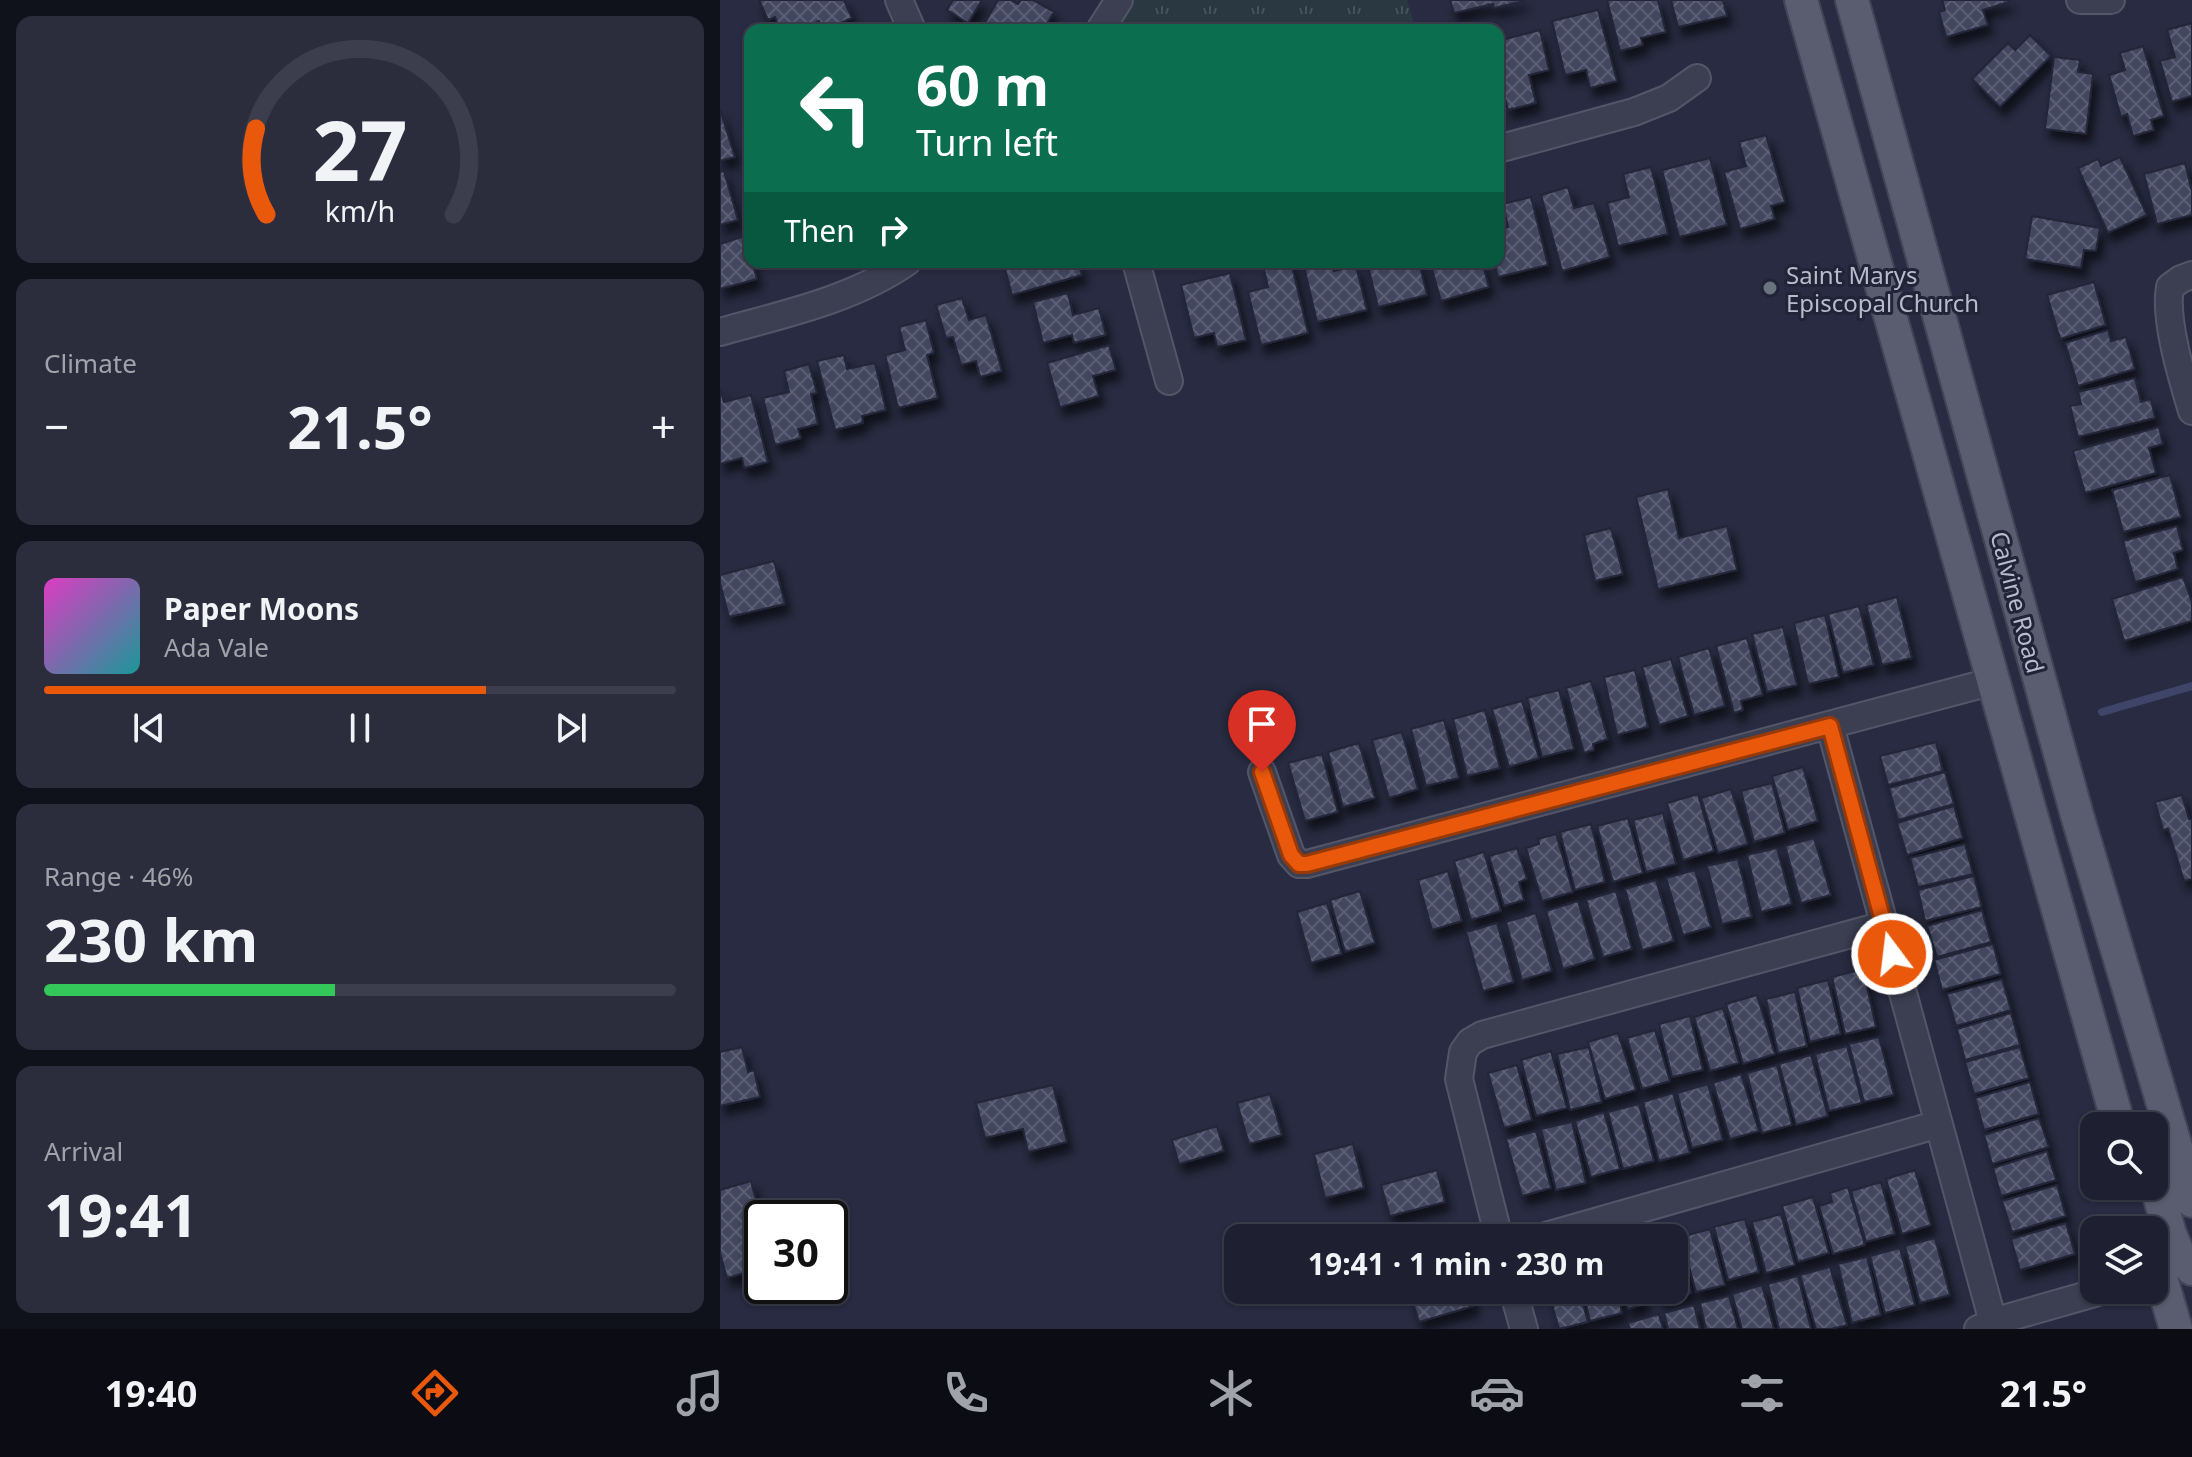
<!DOCTYPE html>
<html lang="en">
<head>
<meta charset="utf-8">
<style>
  body { margin:0; font-family:"Noto Sans",sans-serif; background:#2b2d3d; color:#f1f3f6; height:100vh; display:flex; flex-direction:column; font-size:30px; white-space:nowrap }
  * { box-sizing:border-box; margin:0 }
  p { font-size:26px; color:#a1a3ab }
  .icon { flex:none; width:44px; height:44px; fill:none; stroke:currentColor; stroke-width:2; stroke-linecap:round; stroke-linejoin:round }
  .map { position:relative; flex:1; overflow:hidden }
  .sheet { display:flex; flex-direction:column; gap:16px; padding:16px; background:#10121b; width:720px }
  .sheet>* { flex:none }
  .banner { position:absolute; left:24px; top:24px; width:760px; height:244px; border-radius:16px; box-shadow:0 2px 6px #0004,0 0 0 2px #3c3e4d; background:#0b6e4f; color:#fff; overflow:hidden }
  .controls { position:absolute; left:1360px; top:1112px; display:grid; gap:16px }
  .controls a { display:grid; place-items:center; width:88px; height:88px; border-radius:16px; background:#1e2031; box-shadow:0 2px 6px #0004,0 0 0 2px #3c3e4d; font-size:40px }
  .speed { position:absolute; left:24px; top:1200px; display:flex; gap:16px; font-size:40px; font-weight:700; text-align:center }
  .speed>* { display:grid; place-content:center; width:104px; height:104px; border-radius:50%; background:#1e2031; box-shadow:0 2px 6px #0004,0 0 0 2px #3c3e4d; line-height:1 }
  .speed .limit { border:4px solid #111; border-radius:12px; background:#fff; color:#111 }
  .pin { position:absolute; display:grid; place-items:center; width:68px; height:68px; color:#fff; margin:-82px -34px; border-radius:50% 50% 50% 0; rotate:-45deg; box-shadow:0 0 8px #0007 }
  .pin .icon { rotate:45deg }
  .me { position:absolute; width:88px; margin:-44px; rotate:345deg; stroke-linejoin:round; filter:drop-shadow(0 0 6px #0008) }
  .turn { display:flex; align-items:center; gap:28px; height:168px; padding:0 40px; font-size:36px }
  .turn .icon { width:104px; height:104px; stroke-width:2.5 }
  .turn b { display:block; font-size:56px; line-height:68px }
  .then { display:flex; align-items:center; height:76px; padding:0 40px; background:#0003; gap:16px; font-size:30px }
  .big { font-size:60px; font-weight:700; line-height:1.1 }
  .sheet .card { flex:1; display:flex; flex-direction:column; justify-content:center; gap:12px; min-width:0; padding:0 28px; border-radius:16px; background:#2b2d3d }
  .sheet .dial { align-items:center; gap:0 }
  .dial svg { height:208px; overflow:visible; fill:none; stroke:#3c3e4d; stroke-width:7; stroke-linecap:round; text-anchor:middle }
  .dial text { fill:#f1f3f6; stroke:none }
  .song { display:flex; align-items:center; gap:24px }
  .cover { width:96px; height:96px; border-radius:12px; background:linear-gradient(135deg,hsl(310 70% 55%),hsl(180 70% 35%)) }
  .played { height:8px; border-radius:4px; background:linear-gradient(90deg,#ea580c 70%,#3c3e4d 70%) }
  .keys { display:flex; justify-content:space-around; direction:ltr }
  .heat { display:flex; justify-content:space-between; align-items:center; font-size:44px; direction:ltr }
  .charge { height:12px; border-radius:6px; background:linear-gradient(90deg,#34c759 46%,#3c3e4d 0) }
  .trip { position:absolute; left:504px; top:1224px; width:464px; height:80px; border-radius:16px; background:#1e2031; box-shadow:0 2px 6px #0004,0 0 0 2px #3c3e4d; font-weight:700; line-height:80px; text-align:center }
  .tab-bar { display:flex; height:128px; justify-content:space-around; align-items:center; background:#0c0d14; color:#a1a3ab }
  .tab-bar .icon { width:56px; height:56px }
  .tab-bar .selected { color:#ea580c }
  .tab-bar b { font-size:36px; color:#f1f3f6 }
  main { display:flex; flex:1; min-height:0 }
  .map>svg:first-child { display:block }
  .grass { fill:url(#grass-tufts) }
  .lines { fill:none; stroke-linecap:round; stroke-linejoin:round }
  .stream { stroke:#3f4469; stroke-width:8 }
  .building { fill:url(#building-cross-hatch); stroke:#232538; stroke-width:2; filter:url(#shadow) }
  .minor-casing { stroke:#545668; stroke-width:30 }
  .major-casing { stroke:#434557; stroke-width:36 }
  .minor { stroke:#3c3f51; stroke-width:26 }
  .major { stroke:#5a5d70; stroke-width:32 }
  .route-casing { stroke:#983908; stroke-width:20 }
  .route { stroke:#ea580c; stroke-width:14 }
  .worship-dot { fill:#6b7280; stroke:#212336; stroke-width:3 }
  .labels { text-anchor:middle; dominant-baseline:central; stroke-width:6; stroke-linejoin:round; paint-order:stroke }
  .poi-label { font-size:24px; fill:#b9bbcb; stroke:#212336; text-anchor:start }
  .street-label { font-size:24px; fill:#b9bbcb; stroke:#212336 }
</style>
</head>
<body>
<main>
<section class="sheet">
<div class="card dial"><svg viewBox="0 0 100 80">
<path d="M14 69A42 42 0 1 1 86 69"/>
<path d="M14 69A42 42 0 0 1 10 36" stroke="#ea580c"/>
<text x="50" y="56" font-size="32" font-weight="700">27</text>
<text x="50" y="72" font-size="11">km/h</text>
</svg></div>
<div class="card"><p>Climate</p>
<div class="heat"><a>−</a><b class="big">21.5°</b><a>+</a></div>
</div>
<div class="card">
<div class="song"><i class="cover"></i><div><b>Paper Moons</b><p>Ada Vale</p></div></div>
<div class="played"></div>
<div class="keys"><svg class="icon" aria-label="previous" viewBox="0 0 24 24"><path d="M18 5L8 12l10 7zM5 5v14"/></svg><svg class="icon" aria-label="pause" viewBox="0 0 24 24"><path d="M8 5v14M16 5v14"/></svg><svg class="icon" aria-label="next" viewBox="0 0 24 24"><path d="M6 5l10 7-10 7zM19 5v14"/></svg></div>
</div>
<div class="card"><p>Range · 46%</p><b class="big">230 km</b><div class="charge"></div></div>
<div class="card"><p>Arrival</p><b class="big">19:41</b></div>
</section>
<div class="map">
<svg width="1472" height="1329" viewBox="0 0 1472 1329">
  <defs>
    <pattern id="grass-tufts" width="24" height="20" patternUnits="userSpaceOnUse" patternTransform="scale(2)"><rect width="24" height="20" fill="#2a3842"/><path d="M3 7l-1-3M5 7V3M7 7l1-3M15 17l-1-3M17 17v-4M19 17l1-3" fill="none" stroke="#47535c"/></pattern>
    <pattern id="building-cross-hatch" width="8" height="8" patternUnits="userSpaceOnUse" patternTransform="scale(2)"><rect width="8" height="8" fill="#42465e"/><path d="M0 0l8 8M0 8l8-8" fill="none" stroke="#5b5f74"/></pattern>
    <filter id="shadow"><feDropShadow dx="5" dy="9" stdDeviation="4" flood-color="#0009"/></filter>
  </defs>
  <rect width="100%" height="100%" fill="#282b41"/>
  <path class="grass" d="M399,0H687L696,30H380Z"/>
  <g class="lines">
    <path class="stream" d="M1382,712L1472,686"/>
  </g>
  <path class="building" d="M39,0H124L132,18L104,30L99,21L79,30H60L55,17L48,20Z
    M233,0H262L248,23L227,10Z
    M278,0H291L298,4L301,0H313L334,12L323,30H261Z
    M730,0H804V1L774,8L773,4L734,13Z
    M887,0H938L946,32L921,38L923,45L900,51Z
    M951,0H1003L1007,16L958,27Z
    M1222,0H1289V2L1263,10L1268,25L1226,37L1219,12L1225,10Z
    M878,10L897,81L870,88L866,70L845,75L832,21Z
    M1472,23V96L1452,102L1440,61L1455,57L1447,30Z
    M820,30L829,70L809,75L816,103L788,110L778,70V41Z
    M1310,35L1331,56L1280,107L1252,79L1288,43L1295,50Z
    M1423,46L1444,116L1431,120L1434,130L1413,136L1407,114L1401,117L1389,75L1405,70L1400,53Z
    M1334,57L1360,60L1358,72L1373,74L1366,134L1325,129Z
    M0,109L15,157L0,161Z
    M1046,135L1065,202L1051,206L1055,219L1020,229L1004,172L1026,166L1019,142Z
    M1400,157L1427,215L1388,233L1358,168L1378,159L1381,166Z
    M990,158L1007,225L959,237L942,170Z
    M1465,163L1472,191V215L1437,224L1424,174Z
    M931,167L948,234L898,246L887,203L909,197L903,174Z
    M4,171L18,220L0,225V172Z
    M848,187L854,208L874,203L890,257L842,271L821,195Z
    M811,197L828,265L778,277L774,262H778V230L788,227L783,204Z
    M1312,216L1380,228L1376,251L1364,250L1361,268L1305,259Z
    M25,236L30,253V262H32L37,279L0,289V244Z
    M295,262H358L362,275L292,295L284,265Z
    M553,262H571L588,333L541,345L528,292L548,287L543,265Z
    M583,262H612L614,271L636,266L647,310L597,322Z
    M647,262H699L707,295L658,307Z
    M710,262H762L769,287L721,301Z
    M510,273L526,340L497,347L494,333L474,338L461,285Z
    M1374,282L1386,325L1340,339L1327,295Z
    M348,293L353,315L379,308L386,335L354,343L352,335L323,343L313,302Z
    M242,298L249,320L266,315L282,371L260,377L256,361L241,365L233,337L226,338L216,305Z
    M206,320L214,353L207,355L218,398L178,408L165,355L185,350L179,327Z
    M1388,330L1391,341L1406,337L1415,369L1358,386L1345,343Z
    M389,345L396,370L373,376L379,396L340,407L327,363Z
    M124,355L127,369L155,363L166,410L142,416L143,423L115,430L97,361Z
    M89,364L97,393L91,394L98,424L78,429L81,438L55,445L43,398L69,392L64,371Z
    M1415,378L1421,402L1431,399L1435,418L1358,437L1350,406L1361,404L1358,392Z
    M0,388L4,402L31,395L48,462L24,468L22,458L0,464Z
    M1439,427L1443,444L1429,448L1436,473L1365,493L1353,451Z
    M1450,475L1461,517L1403,532L1392,490Z
    M948,489L959,538L1007,526L1017,570L938,589L916,497Z
    M1457,526L1463,550L1454,553L1458,569L1415,582L1403,541Z
    M891,528L903,574L875,581L864,535Z
    M54,561L65,604L9,617L0,583V575Z
    M1463,577L1472,602V621L1404,641L1392,599Z
    M1177,597L1192,658L1162,665L1146,605Z
    M1139,606L1154,665L1123,673L1108,614Z
    M1105,615L1119,677L1088,684L1074,623Z
    M1063,627L1077,685L1047,692L1032,634Z
    M1027,638L1043,695L1021,701L1023,710L1014,713L996,646Z
    M989,648L1005,706L974,715L958,657Z
    M951,659L968,716L939,725L922,667Z
    M915,670L928,727L897,735L884,677Z
    M871,681L888,739L873,744L874,750L864,753L846,688Z
    M839,690L854,749L822,757L807,698Z
    M802,701L819,758L789,767L772,709Z
    M765,710L780,768L747,776L733,719Z
    M724,720L739,778L706,786L691,729Z
    M682,732L698,789L669,798L652,740Z
    M1216,742L1223,771L1168,785L1160,756Z
    M639,743L655,798L623,807L608,752Z
    M602,754L618,812L585,821L568,763Z
    M1083,767L1098,821L1068,830L1052,776Z
    M1225,772L1234,804L1178,820L1169,788Z
    M1052,783L1065,833L1034,842L1021,791Z
    M1011,789L1028,844L998,853L981,798Z
    M978,794L994,851L963,860L947,803Z
    M1462,795L1469,819H1472V879L1464,881L1448,829L1443,830L1435,802Z
    M1234,806L1243,838L1187,855L1177,823Z
    M943,813L956,864L926,872L913,820Z
    M908,818L923,873L893,882L877,826Z
    M871,824L885,882L855,890L840,832Z
    M836,834L853,892L822,901L806,848L819,844L818,839Z
    M1094,838L1111,895L1081,903L1065,846Z
    M1245,844L1253,874L1198,887L1190,858Z
    M797,848L807,879L799,882L804,900L784,906L769,856Z
    M1057,848L1072,904L1041,912L1027,855Z
    M764,852L781,911L751,920L734,861Z
    M1018,859L1032,917L1002,924L987,866Z
    M975,870L991,927L963,935L946,878Z
    M728,871L742,921L712,930L698,880Z
    M1254,876L1262,907L1205,921L1198,890Z
    M936,880L954,941L922,950L905,889Z
    M640,891L655,943L625,952L610,900Z
    M896,891L912,949L883,957L866,900Z
    M858,901L875,959L843,969L826,911Z
    M607,903L622,954L591,963L577,912Z
    M1262,910L1271,942L1217,957L1207,926Z
    M816,913L832,971L802,980L786,922Z
    M777,923L794,982L763,991L746,932Z
    M1273,944L1281,974L1222,990L1214,960Z
    M1143,969L1156,1027L1125,1034L1112,977Z
    M1282,979L1291,1010L1236,1026L1227,994Z
    M1108,980L1121,1034L1090,1042L1077,988Z
    M1075,992L1087,1046L1058,1053L1046,999Z
    M1037,995L1055,1054L1023,1064L1006,1004Z
    M1003,1008L1019,1063L990,1071L974,1017Z
    M1291,1013L1300,1045L1245,1060L1237,1029Z
    M970,1016L983,1070L952,1077L939,1024Z
    M935,1030L950,1081L922,1089L907,1038Z
    M898,1033L916,1090L885,1099L868,1042Z
    M1159,1037L1174,1095L1144,1102L1129,1044Z
    M1127,1046L1142,1103L1109,1111L1095,1054Z
    M22,1047L28,1072L34,1070L40,1097L0,1106V1052Z
    M869,1047L882,1102L850,1110L837,1054Z
    M1300,1047L1309,1078L1254,1094L1245,1062Z
    M831,1051L847,1108L816,1116L801,1060Z
    M1091,1055L1108,1116L1076,1125L1059,1064Z
    M797,1065L812,1120L784,1128L768,1073Z
    M1057,1065L1072,1125L1042,1133L1027,1073Z
    M1021,1074L1039,1131L1010,1139L993,1083Z
    M1310,1082L1319,1114L1264,1130L1255,1098Z
    M988,1084L1003,1140L972,1148L957,1093Z
    M333,1085L347,1142L308,1152L303,1129L265,1138L256,1103Z
    M953,1093L970,1153L939,1161L923,1102Z
    M550,1094L562,1135L529,1144L517,1103Z
    M919,1104L934,1161L903,1169L888,1112Z
    M884,1112L900,1169L871,1177L855,1121Z
    M1319,1118L1329,1147L1272,1164L1264,1135Z
    M852,1122L866,1183L836,1190L821,1129Z
    M497,1126L504,1151L459,1164L452,1140Z
    M816,1131L831,1188L802,1196L786,1139Z
    M633,1144L644,1188L605,1198L594,1154Z
    M1327,1151L1336,1180L1281,1196L1273,1168Z
    M717,1170L725,1202L670,1216L661,1185Z
    M1195,1170L1211,1225L1182,1234L1166,1179Z
    M31,1181L42,1224V1234L36,1236L42,1260V1268L7,1278L0,1253V1190Z
    M1161,1182L1175,1234L1146,1242L1131,1191Z
    M1337,1185L1346,1216L1292,1232L1282,1201Z
    M1128,1187L1145,1245L1113,1254L1099,1206L1112,1202L1110,1193Z
    M1093,1197L1109,1253L1078,1262L1062,1206Z
    M1061,1214L1075,1265L1046,1273L1032,1222Z
    M1025,1219L1039,1272L1008,1280L994,1227Z
    M1346,1223L1355,1254L1300,1270L1291,1239Z
    M735,1224L739,1238H686Z
    M990,1229L1005,1285L976,1292L961,1237Z
    M956,1235L971,1293L940,1300L938,1290H954V1238H946Z
    M1215,1238L1230,1295L1200,1303L1185,1246Z
    M1180,1248L1195,1305L1165,1313L1150,1256Z
    M1147,1257L1161,1315L1132,1323L1118,1264Z
    M1110,1267L1127,1325L1111,1329H1096L1080,1275Z
    M1078,1276L1091,1329H1059L1048,1284Z
    M1042,1285L1054,1329H1022L1012,1294Z
    M689,1290H749L754,1306L699,1322Z
    M828,1290H859L868,1322L839,1329Z
    M863,1290H897L902,1313L870,1321Z
    M902,1290H921L925,1304L908,1309Z
    M1009,1296L1018,1329H986L980,1303Z
    M974,1305L980,1329H948L944,1313Z
    M939,1314L943,1329H910L908,1323Z"/>
  <g class="lines">
    <g class="minor-casing">
      <path id="minor" d="M179,0L192,30
        M1360,0H1391
        M380,30L399,0
        M778,149L914,112L949,98L977,78
        M416,262L449,381
        M1472,275L1461,279L1450,287C1444,319 1462,378 1472,411
        M0,332C64,314 132,300 187,262
        M1110,726L1273,1322
        M542,772L571,855L579,864H587L1274,681
        M779,1238L739,1079L743,1052L750,1042L762,1035L1164,925
        M819,1238L1219,1124
        M793,1290L804,1329
        M1258,1329L1273,1322L1385,1290"/>
    </g>
    <g class="major-casing">
      <path id="major" d="M1081,0L1399,1126
        M1132,0L1357,815L1472,1201
        M1434,1177L1450,1234L1458,1253L1472,1269
        M1434,1254L1456,1329"/>
    </g>
    <use href="#minor" class="minor"/>
    <use href="#major" class="major"/>
  </g>
  <g class="lines">
    <g class="route-casing">
      <path id="route" d="M542,772L571,855L579,864H587L1110,726L1172,954"/>
    </g>
    <use href="#route" class="route"/>
  </g>
  <circle class="worship-dot" cx="1050" cy="288" r="8"/>
  <g class="labels">
    <g class="poi-label">
      <text x="1066" y="274">Saint Marys<tspan x="1066" dy="28">Episcopal Church</tspan></text>
    </g>
    <g class="street-label">
      <text transform="translate(1298 602) rotate(75)">Calvine Road</text>
    </g>
  </g>
</svg>
<div class="controls">
<a><svg class="icon" aria-label="search" viewBox="0 0 24 24"><circle cx="10" cy="10" r="6"/><path d="M15 15l6 6"/></svg></a>
<a><svg class="icon" aria-label="layers" viewBox="0 0 24 24"><path d="M12 4l9 5-9 5-9-5zM3 14l9 5 9-5"/></svg></a>
</div>
<div class="speed"><div class="limit">30</div></div>
<div class="pin" style="left:542px;top:772px;background:#d93025"><svg class="icon" aria-label="arrive" viewBox="0 0 24 24"><path d="M6 21V4h12l-3 4 3 4H6"/></svg></div>
<svg class="me" style="left:1172px;top:954px" viewBox="-20 -20 40 40"><circle r="17" fill="#ea580c" stroke="#fff" stroke-width="3"/><path d="M0-11L8 9 0 5-8 9z" fill="#fff"/></svg>
<div class="trip">19:41 · 1 min · 230 m</div>
<div class="banner">
<div class="turn"><svg class="icon" aria-label="left" viewBox="0 0 24 24"><path d="M17 20v-9H6M10 6l-5 5 5 5"/></svg><div><b>60 m</b>Turn left</div></div>
<div class="then">Then<svg class="icon" aria-label="right" viewBox="0 0 24 24"><path d="M7 20v-9h11M14 6l5 5-5 5"/></svg></div>
</div>
</div>
</main>
<nav class="tab-bar">
<b>19:40</b>
<svg class="icon selected" aria-label="directions" viewBox="0 0 24 24"><path d="M12 3l9 9-9 9-9-9zM9 14v-3h6M13 9l2 2-2 2"/></svg>
<svg class="icon" aria-label="music" viewBox="0 0 24 24"><path d="M9 18V5l10-2v13"/><circle cx="6" cy="18" r="3"/><circle cx="16" cy="16" r="3"/></svg>
<svg class="icon" aria-label="phone" viewBox="0 0 24 24"><path d="M5 4h4l2 5-3 2q2 4 5 5l2-3 5 2v4C11 20 4 13 5 4z"/></svg>
<svg class="icon" aria-label="climate" viewBox="0 0 24 24"><path d="M12 3v18M4 7l16 10M4 17L20 7"/></svg>
<svg class="icon" aria-label="car" viewBox="0 0 24 24"><path d="M5 17H2v-5l4-1 3-4h7l3 4 3 1v5h-3M9 17h6M6 11h13"/><circle cx="7" cy="17" r="2"/><circle cx="17" cy="17" r="2"/></svg>
<svg class="icon" aria-label="filters" viewBox="0 0 24 24"><path d="M4 7h16M4 17h16"/><circle cx="9" cy="7" r="2"/><circle cx="15" cy="17" r="2"/></svg>
<b>21.5°</b>
</nav>
</body>
</html>
